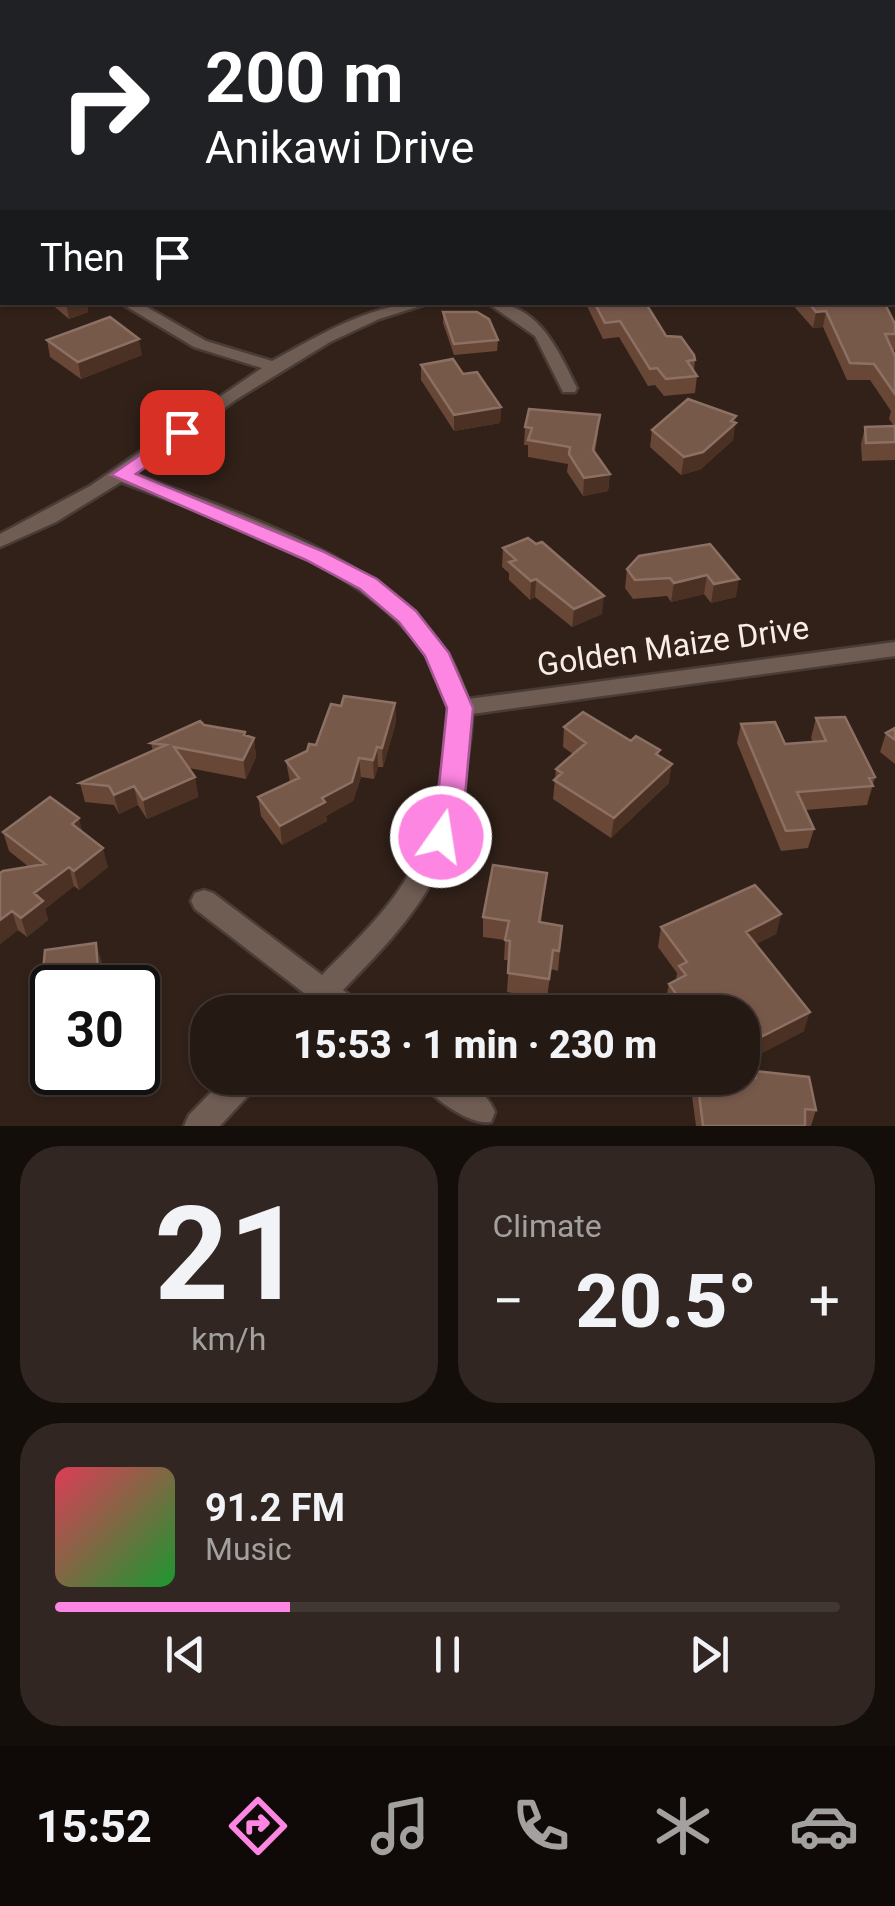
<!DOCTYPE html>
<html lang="en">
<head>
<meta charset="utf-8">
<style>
  body { margin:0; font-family:Roboto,sans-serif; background:#312621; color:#f1f3f6; height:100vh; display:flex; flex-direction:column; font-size:38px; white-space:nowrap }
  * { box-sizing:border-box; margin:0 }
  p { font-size:32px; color:#a3a0a0 }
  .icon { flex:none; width:55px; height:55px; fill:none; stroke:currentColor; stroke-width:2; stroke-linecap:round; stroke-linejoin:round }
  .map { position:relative; height:1126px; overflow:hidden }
  .sheet { display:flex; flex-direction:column; gap:20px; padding:20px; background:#140e0a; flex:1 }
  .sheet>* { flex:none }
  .guide { position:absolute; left:0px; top:0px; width:895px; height:305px; box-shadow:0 2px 8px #0004,0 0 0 2px #423833; background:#202124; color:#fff; overflow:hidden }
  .speed { position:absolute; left:30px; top:965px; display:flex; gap:20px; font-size:50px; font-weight:700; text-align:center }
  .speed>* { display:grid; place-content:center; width:130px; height:130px; border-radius:50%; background:#251913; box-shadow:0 2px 8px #0004,0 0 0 2px #423833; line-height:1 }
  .speed .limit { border:5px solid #111; border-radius:15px; background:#fff; color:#111 }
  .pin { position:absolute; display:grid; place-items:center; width:85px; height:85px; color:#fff; margin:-42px; border-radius:20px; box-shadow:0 5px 15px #0006 }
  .me { position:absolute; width:110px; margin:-55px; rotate:13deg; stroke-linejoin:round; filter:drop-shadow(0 0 8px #0008) }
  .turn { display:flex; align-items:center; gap:35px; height:210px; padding:0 40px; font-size:45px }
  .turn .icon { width:130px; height:130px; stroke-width:2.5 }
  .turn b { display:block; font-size:70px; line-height:85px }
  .then { display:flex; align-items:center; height:95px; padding:0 40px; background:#0003; gap:20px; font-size:38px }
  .big { font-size:75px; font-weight:800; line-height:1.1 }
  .sheet .tile { flex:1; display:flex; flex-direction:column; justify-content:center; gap:15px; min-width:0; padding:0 35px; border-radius:40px; background:#312621 }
  .sheet .dial { align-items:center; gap:0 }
  .dial b { font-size:130px; line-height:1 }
  .song { display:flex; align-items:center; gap:30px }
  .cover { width:120px; height:120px; border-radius:15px; background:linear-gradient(135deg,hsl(350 70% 55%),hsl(130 70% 35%)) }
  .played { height:10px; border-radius:5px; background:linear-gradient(90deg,#fd86e2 30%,#423833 30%) }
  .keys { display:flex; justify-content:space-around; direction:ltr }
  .heat { display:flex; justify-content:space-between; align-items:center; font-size:55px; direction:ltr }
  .sheet .tiles { flex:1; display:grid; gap:20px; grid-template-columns:1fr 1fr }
  .tile:last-child { grid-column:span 2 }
  .trip { position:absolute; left:190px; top:995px; width:570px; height:100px; border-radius:40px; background:#251913; box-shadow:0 2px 8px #0004,0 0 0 2px #423833; font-weight:800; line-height:100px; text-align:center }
  .dock { display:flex; height:160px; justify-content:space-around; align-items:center; background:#0f0a08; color:#a3a0a0 }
  .dock .icon { width:70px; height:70px }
  .dock .active { color:#fd86e2 }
  .dock b { font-size:45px; color:#f1f3f6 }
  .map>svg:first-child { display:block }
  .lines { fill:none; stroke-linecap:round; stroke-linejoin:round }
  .minor-casing { stroke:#493c36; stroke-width:5 }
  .minor { fill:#6f5c53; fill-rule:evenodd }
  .wall { fill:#684737 }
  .shaded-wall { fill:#4b3123 }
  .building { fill:#77594a; stroke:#8c7063; stroke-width:2.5 }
  .route { fill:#fd86e2; stroke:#a45793; stroke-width:2.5 }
  .labels { text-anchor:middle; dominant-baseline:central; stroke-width:10; stroke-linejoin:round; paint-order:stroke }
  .street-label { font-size:32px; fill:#f8ede7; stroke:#312119 }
</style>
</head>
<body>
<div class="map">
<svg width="895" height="1126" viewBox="0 0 895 1126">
  <rect width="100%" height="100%" fill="#312119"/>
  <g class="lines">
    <g class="minor-casing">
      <path id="minor" d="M892,84H895V90H892Z
        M0,238H2V246H0Z
        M892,260H895V268H892Z
        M119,302H138L206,341L272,361C323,333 374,302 433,302L379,319L330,342L237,399L133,473C239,515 385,556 449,656C457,669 462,685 468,699L895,642V656L472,714C472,733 468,751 466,769C454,872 413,919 343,990L360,1003L364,1012H329L325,1010L322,1012H290L304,993L195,909L191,901L195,893L204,890L213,893L322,975C392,905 428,871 442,769C444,749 452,728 448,708C422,580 227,523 121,482L56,522L0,547V534L90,486L262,368L194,347Z
        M486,302C538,302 557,348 577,388L575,392H563L535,336Z
        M225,1078H259L255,1088L220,1126H184L189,1115Z
        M420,1078C449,1076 482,1081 495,1112L491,1122C471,1126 428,1097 420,1078Z"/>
    </g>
    <use href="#minor" class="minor"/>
  </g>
  <path class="wall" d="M562,0H724L729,2H562Z
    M49,302H87L88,312L69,319Z
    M585,302H645L666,336L695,360L694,370L697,376L695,393L664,396L655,385L648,386L619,337L603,339Z
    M790,302H884L895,324V350H892L895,356V460L862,461L861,444L865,427L894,426L889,419L891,411L870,380H847L823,327L813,328Z
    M443,312L498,340L497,351L454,355L443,323Z
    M47,340L142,355L81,379L50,357Z
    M421,365L463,374L501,407L500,423L454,431L421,380Z
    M735,422L733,440L701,469L681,475L650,447L652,430Z
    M525,427L598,432L595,452L610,474L608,491L583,496L567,472L568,464L528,457V445H524Z
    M710,544L736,597L711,603L704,594L671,602L667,596L633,599L625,588L627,569Z
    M503,548L602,614L572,627L535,597L530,600L509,580V573L502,567Z
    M395,703L396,722L383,767H378L374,779L361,777L353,801L326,816L327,821L282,845L261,816L258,797L290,782L286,761L316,745L341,706Z
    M816,718L875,777L867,805L805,810L814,829L808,848L781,851L737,743L741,724L785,744L813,742L811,738Z
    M204,725L245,732L246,736L254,738L256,757L246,779L189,768L195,777L198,797L147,819L138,805L119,814L114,805L85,802L80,783L153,751L151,743Z
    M564,727L631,741L659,756L669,783L611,838L553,799L556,769L573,754L563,747Z
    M895,728V764L880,752L886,733Z
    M3,832H82L108,867L79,890L74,886L45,909L48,920L27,937L18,930L0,944V873L29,867L9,851Z
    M547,873L541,923L562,926L558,971L551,969L547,998L507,992L509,960H504L505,940L483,937V917Z
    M781,914L776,934L756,944L804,1031L758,1055L742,1036V1012H672L665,1003L669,984L676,980L677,973L658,947L661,927Z
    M96,943L102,970L118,968L121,978H128L131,988H52V1020L47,1021L40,1002L45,950Z
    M755,1071L816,1110L811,1126H696L692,1096L696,1078H753Z
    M58,1072H123V1078L63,1087Z"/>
  <path class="shaded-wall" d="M368,0H396L387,2H359Z
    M87,302L88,312L69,319L66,303Z
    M826,311L823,327L813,328L816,312Z
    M139,339L142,355L81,379L78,362Z
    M501,407L500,423L454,431V415Z
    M736,416L733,440L701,469L681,475L684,457Z
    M610,474L608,491L583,496L584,478Z
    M707,575L704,594L671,602L674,583Z
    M536,579L535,597L530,600L531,581Z
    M739,579L736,597L711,603L714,584Z
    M604,596L602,614L572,627L574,609Z
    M395,703L396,722L383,767L382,748Z
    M245,732L248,750L254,738L256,757L246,779L243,760L244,735Z
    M377,747L378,767L374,779L373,760Z
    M359,758L361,777L353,801L326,816L327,821L282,845L280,826L322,798Z
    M672,764L669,783L611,838L614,818Z
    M195,777L198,797L147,819L143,800Z
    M134,786L138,805L119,814L114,795Z
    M79,818L84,838L72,824Z
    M103,848L108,867L79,890L74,871Z
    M69,867L74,886L45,909L48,920L27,937L21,918L34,893Z
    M12,911L18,930L0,944V920Z
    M781,914L776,934L742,951L746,932Z
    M96,943L102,962L103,988L98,970Z
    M810,1012L804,1031L758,1055L763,1036Z"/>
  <path class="building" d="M0,0H117L120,2H2V15L0,12Z
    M192,0H317L326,2H187Z
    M340,0H368L359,2H338Z
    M585,0H645L619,2H586Z
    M649,0H724L729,2H652Z
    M892,58H895V73H892Z
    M594,302H645L666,336L681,337L694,355L695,360L687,361L697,376L666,379L657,368L650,369L620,321L605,323Z
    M808,302H884L895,324V334H885L895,356V394L874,364L850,363L826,311L816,312Z
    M443,312H477L489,319L498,340L454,344Z
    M110,317L139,339L78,362L47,340Z
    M453,359L463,374L477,372L501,407L454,415L421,365Z
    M688,399L736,416L731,421L736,423L703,452L684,457L652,430Z
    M529,409L600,415L593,450L610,474L584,478L569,454L570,447L528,440L532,428L525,427Z
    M895,426V442L866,443L865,427Z
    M528,538L536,544L542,542L604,596L574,609L536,579L531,581L509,562L516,560L503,548Z
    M710,544L739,579L714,584L707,575L674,583L670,578L635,580L627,569L639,556Z
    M344,696L395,703L382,748L377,747L373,760L359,758L352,782L322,798L325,802L280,826L258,797L299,778L286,761L307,751L309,744L316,745L331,704L341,706Z
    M583,712L631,741L636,736L660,750L656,754L672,764L614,818L554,780L562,773L556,769L586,743L564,727Z
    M845,717L875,777L869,778L873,786L797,792L814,829L786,831L741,724L775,722L785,744L826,741L816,718Z
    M200,721L204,725L245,732L244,735L254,738L243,760L174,747L195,777L143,800L134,786L114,795L109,786L80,783L166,745L151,743Z
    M895,728V740L886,733Z
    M50,797L79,818L72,824L103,848L74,871L69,867L34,893L43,901L21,918L12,911L0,920V873L3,871L45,864L3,832Z
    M493,865L547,873L539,922L562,926L559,951L553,950L549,979L508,973L510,941L505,940L509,921L483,917Z
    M755,885L781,914L746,932L810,1012L763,1036L746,1015L742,1017V1012H689L669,984L686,975L679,966L687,962L661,927Z
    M96,943L98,970L118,968V979L128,978V988H52V1000L40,1002L45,950Z
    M755,1071L809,1077L816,1110L805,1109V1126H703L697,1078H756Z"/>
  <path class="route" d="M182,426L192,432L190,436L136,474L322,551L377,579L416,611L449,653L473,708L465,796L451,845L441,849L431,845L426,837L438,796L447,708L425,656L399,622L360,589L306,560L111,475Z"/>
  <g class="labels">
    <g class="street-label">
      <text transform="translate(673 646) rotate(-8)">Golden Maize Drive</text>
    </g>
  </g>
</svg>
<div class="speed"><div class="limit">30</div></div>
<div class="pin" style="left:182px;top:432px;background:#d93025"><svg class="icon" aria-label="arrive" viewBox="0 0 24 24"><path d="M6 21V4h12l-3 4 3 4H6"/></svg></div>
<svg class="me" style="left:441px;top:837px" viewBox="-20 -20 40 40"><circle r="17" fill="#fd86e2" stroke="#fff" stroke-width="3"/><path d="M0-11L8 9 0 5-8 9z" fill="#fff"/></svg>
<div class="trip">15:53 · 1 min · 230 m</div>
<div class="guide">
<div class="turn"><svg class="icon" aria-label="right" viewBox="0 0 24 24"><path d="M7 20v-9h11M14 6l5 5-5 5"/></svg><div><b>200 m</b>Anikawi Drive</div></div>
<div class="then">Then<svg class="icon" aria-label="arrive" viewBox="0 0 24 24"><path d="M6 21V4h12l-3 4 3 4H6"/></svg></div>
</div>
</div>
<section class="sheet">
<div class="tiles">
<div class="tile dial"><b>21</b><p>km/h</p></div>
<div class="tile"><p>Climate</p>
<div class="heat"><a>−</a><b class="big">20.5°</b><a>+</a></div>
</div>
<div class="tile">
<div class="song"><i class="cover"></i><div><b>91.2 FM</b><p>Music</p></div></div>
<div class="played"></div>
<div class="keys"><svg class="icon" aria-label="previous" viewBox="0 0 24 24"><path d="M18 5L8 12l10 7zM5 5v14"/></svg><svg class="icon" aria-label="pause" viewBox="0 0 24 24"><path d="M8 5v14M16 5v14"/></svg><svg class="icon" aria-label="next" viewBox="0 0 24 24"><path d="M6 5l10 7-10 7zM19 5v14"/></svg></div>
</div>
</div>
</section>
<nav class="dock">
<b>15:52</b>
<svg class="icon active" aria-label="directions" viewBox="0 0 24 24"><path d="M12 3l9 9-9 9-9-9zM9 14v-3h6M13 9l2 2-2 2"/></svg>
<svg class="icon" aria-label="music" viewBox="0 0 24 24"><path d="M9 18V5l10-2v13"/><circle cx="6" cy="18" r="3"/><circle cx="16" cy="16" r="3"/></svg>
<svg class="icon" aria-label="phone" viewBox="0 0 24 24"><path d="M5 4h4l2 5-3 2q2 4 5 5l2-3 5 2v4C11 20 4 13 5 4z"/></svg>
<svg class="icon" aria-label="climate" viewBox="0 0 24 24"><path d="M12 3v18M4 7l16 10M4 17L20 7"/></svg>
<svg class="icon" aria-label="car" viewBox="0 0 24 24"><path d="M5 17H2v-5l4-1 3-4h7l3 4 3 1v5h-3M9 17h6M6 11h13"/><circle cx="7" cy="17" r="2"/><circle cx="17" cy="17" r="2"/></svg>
</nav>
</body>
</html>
